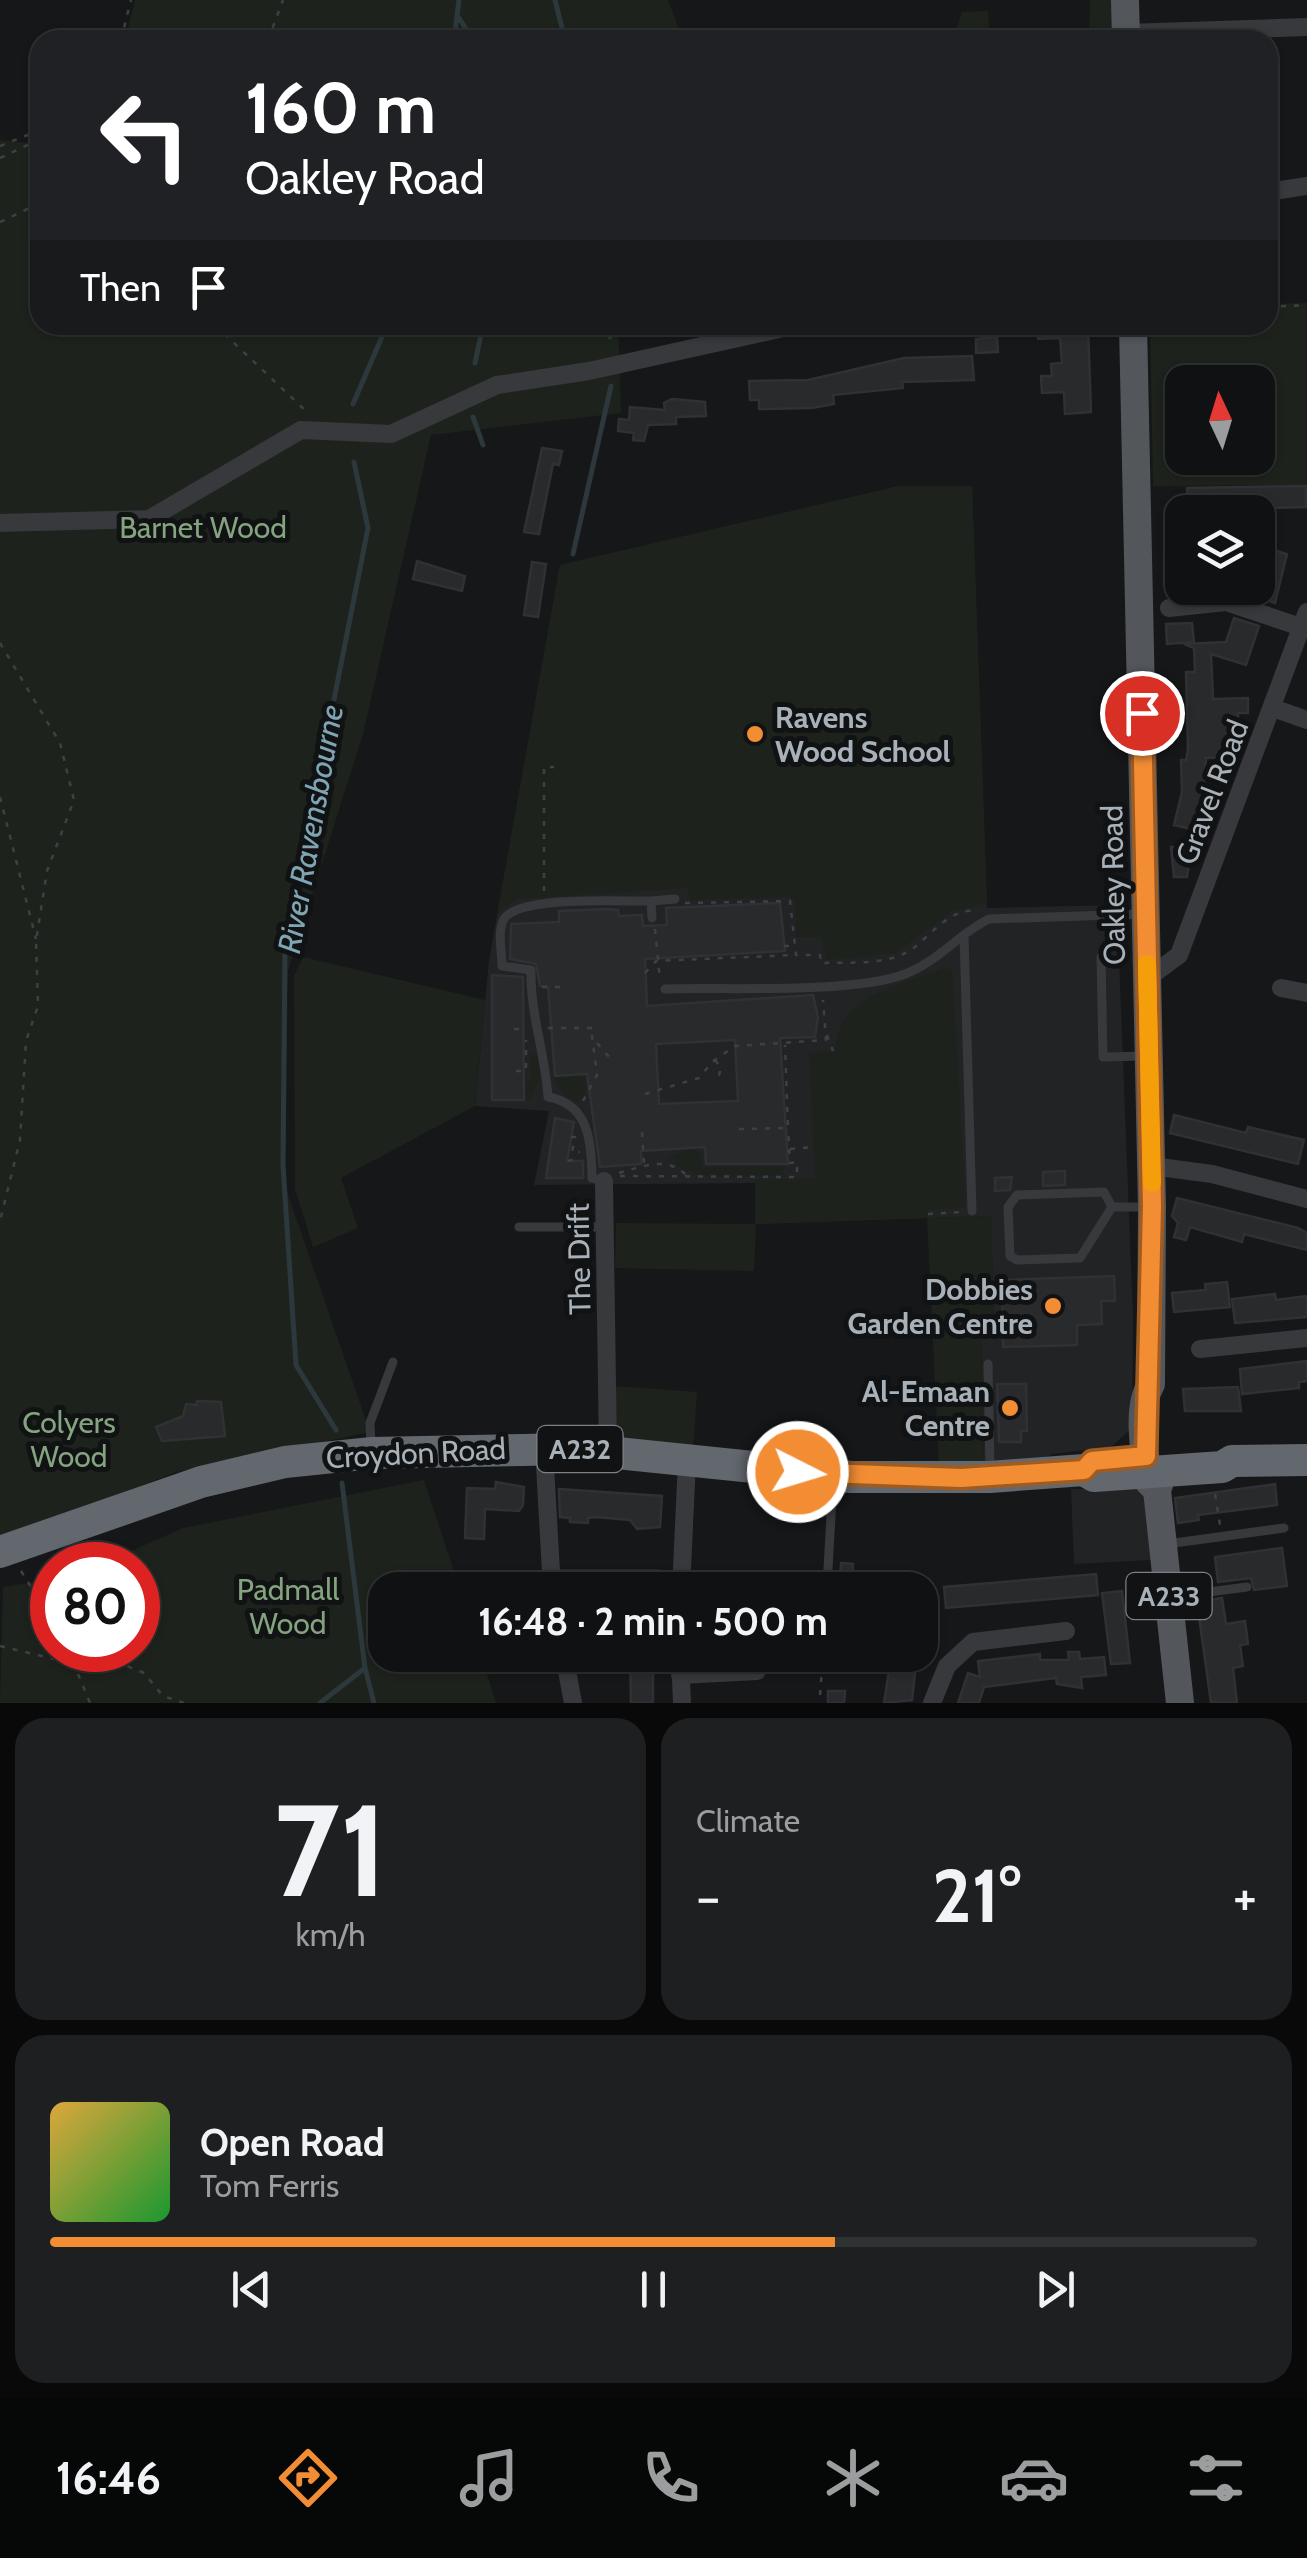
<!DOCTYPE html>
<html lang="en">
<head>
<meta charset="utf-8">
<style>
  body { margin:0; font-family:Cabin,sans-serif; background:#1e1f20; color:#f1f3f6; height:100vh; display:flex; flex-direction:column; font-size:38px; white-space:nowrap }
  * { box-sizing:border-box; margin:0 }
  p { font-size:32px; color:#9c9d9f }
  .icon { flex:none; width:55px; height:55px; fill:none; stroke:currentColor; stroke-width:2; stroke-linecap:round; stroke-linejoin:round }
  .map { position:relative; height:1703px; overflow:hidden }
  .details { display:flex; flex-direction:column; gap:15px; padding:15px; background:#09090a; flex:1 }
  .details>* { flex:none }
  .hud { position:absolute; left:30px; top:30px; width:1248px; height:305px; border-radius:30px; box-shadow:0 2px 8px #0004,0 0 0 2px #303132; background:#202124; color:#fff; overflow:hidden }
  .needle { width:65px; rotate:356deg }
  .tools { position:absolute; left:1165px; top:365px; display:grid; gap:20px }
  .tools a { display:grid; place-items:center; width:110px; height:110px; border-radius:20px; background:#101112; box-shadow:0 2px 8px #0004,0 0 0 2px #303132; font-size:50px }
  .speed { position:absolute; left:30px; top:1542px; display:flex; gap:20px; font-size:50px; font-weight:700; text-align:center }
  .speed>* { display:grid; place-content:center; width:130px; height:130px; border-radius:50%; background:#101112; box-shadow:0 2px 8px #0004,0 0 0 2px #303132; line-height:1 }
  .speed .limit { border:15px solid #d22; background:#fff; color:#111 }
  .pin { position:absolute; display:grid; place-items:center; width:85px; height:85px; color:#fff; margin:-42px; border:5px solid #fff; border-radius:50%; box-shadow:0 2px 10px #0007 }
  .me { position:absolute; width:110px; margin:-55px; rotate:95deg; stroke-linejoin:round; filter:drop-shadow(0 0 8px #0008) }
  .turn { display:flex; align-items:center; gap:35px; height:210px; padding:0 50px; font-size:45px }
  .turn .icon { width:130px; height:130px; stroke-width:2.5 }
  .turn b { display:block; font-size:70px; line-height:85px }
  .then { display:flex; align-items:center; height:95px; padding:0 50px; background:#0003; gap:20px; font-size:38px }
  .big { font-size:75px; font-weight:800; line-height:1.1 }
  .details .widget { flex:1; display:flex; flex-direction:column; justify-content:center; gap:15px; min-width:0; padding:0 35px; border-radius:30px; background:#1e1f20 }
  .details .dial { align-items:center; gap:0 }
  .dial b { font-size:130px; line-height:1 }
  .song { display:flex; align-items:center; gap:30px }
  .cover { width:120px; height:120px; border-radius:15px; background:linear-gradient(135deg,hsl(40 70% 55%),hsl(130 70% 35%)) }
  .played { height:10px; border-radius:5px; background:linear-gradient(90deg,#f38d34 65%,#303132 65%) }
  .keys { display:flex; justify-content:space-around; direction:ltr }
  .heat { display:flex; justify-content:space-between; align-items:center; font-size:55px; direction:ltr }
  .details .tiles { flex:1; display:grid; gap:15px; grid-template-columns:1fr 1fr }
  .widget:last-child { grid-column:span 2 }
  .trip { position:absolute; left:368px; top:1572px; width:570px; height:100px; border-radius:30px; background:#101112; box-shadow:0 2px 8px #0004,0 0 0 2px #303132; font-weight:800; line-height:100px; text-align:center }
  .menu { display:flex; height:160px; justify-content:space-around; align-items:center; background:#060707; color:#9c9d9f }
  .menu .icon { width:70px; height:70px }
  .menu .active { color:#f38d34 }
  .menu b { font-size:45px; color:#f1f3f6 }
  .map>svg:first-child { display:block }
  .built { fill:#222325 }
  .green { fill:#1d231c; fill-rule:evenodd }
  .lines { fill:none; stroke-linecap:round; stroke-linejoin:round }
  .stream { stroke:#2c383c; stroke-width:5 }
  .building { fill:#292a2c; stroke:#303134; stroke-width:2.5; fill-rule:evenodd }
  .path { stroke:#3d4144; stroke-width:2.5; stroke-dasharray:5 8; stroke-linecap:butt }
  .lane { stroke:#37393d; stroke-width:9 }
  .street { stroke:#37393d; stroke-width:18 }
  .primary { stroke:#53575c; stroke-width:28 }
  .highway { stroke:#63686e; stroke-width:32 }
  .route-casing { stroke:#9e5c22; stroke-width:25 }
  .route { stroke:#f38d34; stroke-width:18 }
  .slow { stroke:#f59e0b; stroke-width:18 }
  .poi-dot { fill:#f38d34; stroke:#111213; stroke-width:4 }
  .labels { text-anchor:middle; dominant-baseline:central; stroke-width:10; stroke-linejoin:round; paint-order:stroke }
  .shield { fill:#111213; stroke:#7b8186; stroke-width:2.5 }
  .shield-label { font-size:28px; font-weight:bold; fill:#a8b0b8 }
  .park-label { font-size:30px; fill:#84a37f; stroke:#111213 }
  .poi-label { font-size:30px; font-weight:bold; fill:#a8b0b8; stroke:#111213; text-anchor:end }
  .street-label { font-size:30px; fill:#a8b0b8; stroke:#111213 }
  .water-label { font-size:32px; font-style:italic; fill:#7fa5b3; stroke:#111213 }
</style>
</head>
<body>
<div class="map">
<svg width="1307" height="1703" viewBox="0 0 1307 1703">
  <rect width="100%" height="100%" fill="#161718"/>
  <path class="built" d="M899,486H972L987,908L1117,905L1133,1319L1132,1428L1111,1447L1052,1454L1035,1463L984,1464L981,1331L994,1330L991,1216L755,1224V1183L534,1185L549,1111L475,1106L489,960L560,565Z
    M1071,1489H1139L1144,1495L1151,1560L1074,1564Z"/>
  <path class="green" d="M135,0H668L683,40H125Z
    M1090,0H1114L1115,40H1089Z
    M988,11L990,40H953L962,12Z
    M40,131V325H618L621,413L431,435L363,734L288,971L285,1186L370,1432L176,1472L78,1511L0,1536V140L26,143Z
    M1307,303V485L1153,486L1150,325H1268V304ZM1182,382H1258V458H1182Z
    M899,486H972L987,903L953,911L895,953L826,960L821,937H796L795,902L790,897L690,900L688,888L516,899L497,915L560,565Z
    M303,957L485,1000L475,1106L341,1178L358,1228L313,1247L295,1189L294,976Z
    M944,968L952,970L966,1208L928,1210V1218L991,1216L995,1330L981,1331L984,1464L939,1465L927,1218L756,1224L754,1271L615,1268L616,1223L755,1224V1180L815,1178L809,1052L836,1051C834,995 902,985 944,968Z
    M530,1055L540,1056L542,1076L529,1099L524,1100V1081H531Z
    M586,1074L585,1094L576,1103L562,1093L553,1076Z
    M696,1142L703,1167L784,1166V1175C749,1175 707,1183 676,1166V1158L666,1159L682,1151V1143Z
    M614,1386L697,1392L693,1448L617,1442Z
    M424,1480L460,1590H385V1655H481L496,1703H0L3,1587L52,1579V1650H138V1565H100L183,1528Z"/>
  <g class="lines">
    <path class="stream" d="M555,0L565,40
      M459,18L473,40
      M454,40L459,0
      M609,325L610,337
      M475,363L483,325
      M353,404L387,325
      M473,417L483,445
      M573,554L611,386
      M336,1430L296,1365L283,1165L285,947L368,528L354,462
      M342,1483L365,1668L374,1703
      M320,1703L365,1668"/>
  </g>
  <path class="building" d="M1088,325L1091,412L1065,414L1064,392L1042,393L1041,376H1052L1051,364L1062,363L1060,338L1038,339V326Z
    M997,337L998,352L976,353V339Z
    M972,356L974,380L902,382L903,388L833,395L834,404L812,408L759,409V400H750L749,381L808,380L904,358Z
    M672,399L705,402L706,416L676,417V424L648,425L644,441L633,440L634,433L618,431L619,419L629,420L630,407L665,410L664,403Z
    M542,448L562,451L559,465L553,464L539,534L524,532Z
    M1306,486V507L1188,510L1187,488Z
    M1270,549L1287,554L1275,603L1234,590L1258,588V550L1269,553Z
    M1177,557L1182,561V584H1164V558Z
    M417,561L465,576L462,591L413,579Z
    M532,562L546,564L538,617L524,615Z
    M1234,618L1259,626L1246,665L1211,654L1213,699L1248,698V713H1238V727L1231,728L1232,757L1206,758L1203,801L1207,802L1200,831L1174,825L1182,792L1181,760H1186L1188,749L1186,672H1195L1194,648L1184,644L1226,642Z
    M1192,623L1194,642L1167,644L1166,624Z
    M1171,847H1191L1187,877H1174Z
    M780,903L785,951L645,959L647,1006L813,995L818,1017L815,1037L780,1038L788,1164H706L705,1147L641,1151V1164L600,1167L587,1074L555,1076L548,986H540L536,964L510,959L511,924L559,922V911L607,909L618,910L619,916L642,915L643,926L667,925L666,908ZM735,1040L738,1101L659,1104L656,1044Z
    M492,975L523,977L524,1100H492Z
    M1174,1115L1246,1133L1248,1127L1304,1140L1298,1164L1170,1133Z
    M555,1118L574,1122L567,1161H583V1178H546Z
    M1065,1171V1185L1043,1186V1172Z
    M1012,1177L1010,1190L995,1191V1178Z
    M1177,1198L1298,1228L1307,1233V1250L1244,1234L1242,1242L1190,1227L1186,1240L1174,1237L1178,1223L1172,1216Z
    M1114,1276L1115,1301H1101L1102,1324L1077,1325V1345L1003,1347L1002,1280Z
    M1227,1282L1230,1307L1174,1312L1172,1293L1206,1290L1205,1284Z
    M1275,1294L1276,1300L1307,1296V1317L1235,1323L1232,1299Z
    M1307,1361V1381L1299,1382V1388L1242,1394L1240,1369Z
    M997,1384H1026L1027,1431H1021V1442H999Z
    M1238,1387L1241,1411H1185L1183,1389Z
    M197,1401L221,1402L225,1436L162,1441L156,1427L183,1416L186,1404L197,1405Z
    M496,1482L524,1487L523,1505L519,1511L485,1509L484,1539L465,1538L467,1488L495,1489Z
    M1275,1484L1277,1505L1198,1515L1199,1520L1178,1523L1175,1498Z
    M559,1489L662,1496L660,1527L637,1529L630,1520L596,1517L588,1518V1523L570,1522V1518L560,1517Z
    M1282,1548L1287,1586L1254,1590L1251,1578L1218,1582L1215,1557Z
    M841,1563L853,1564L852,1588L840,1587Z
    M1096,1574L1098,1595L946,1608L944,1587Z
    M1122,1591L1130,1663L1111,1664L1102,1593Z
    M1222,1598L1226,1624L1245,1621L1248,1644L1240,1645L1243,1666L1233,1668L1237,1703H1211L1197,1602Z
    M920,1604L935,1606L931,1632L920,1630Z
    M1068,1652H1079L1080,1659L1104,1657L1106,1675L1081,1677L1082,1688L1057,1684L1056,1678L984,1687L979,1703H958L968,1673L980,1677L978,1661L1040,1654V1660H1069Z
    M630,1655H653V1703H631Z
    M899,1655H917L912,1700L884,1703L890,1665L898,1663Z
    M828,1691H845L844,1703H828Z"/>
  <g class="lines">
    <path class="path" d="M121,40L131,0
      M268,40L283,0
      M40,125L30,134L40,147
      M0,146L30,134
      M0,158L36,141
      M40,162L36,164L40,181
      M31,208L40,213
      M0,222L40,203
      M1268,307L1307,305
      M215,325L308,413
      M0,643L60,743L74,800L47,871L36,941L38,1006L26,1041L20,1140L0,1221
      M0,797L36,939
      M544,891V767H554
      M685,903L790,901L796,955H820L821,963C851,962 891,966 915,947C932,933 952,908 975,911
      M655,929L660,980
      M784,946H794
      M645,973L656,961L795,955
      M542,987H566
      M548,1028H597
      M514,1029H525
      M827,1035L833,1051
      M597,1043L610,1058
      M715,1060L721,1068L717,1083
      M516,1071H526V1040
      M645,1094L699,1078L712,1062L735,1046L826,1040L823,1000
      M583,1101L597,1075L591,1028
      M739,1129L788,1128L785,1045
      M642,1132L644,1164
      M571,1137H575L572,1152H580
      M790,1149L814,1147
      M568,1161L579,1158
      M619,1173C643,1166 667,1156 686,1175
      M620,1176L797,1177V1162L790,1163L788,1128
      M928,1214L961,1212
      M1215,1494L1220,1525
      M21,1571L52,1620
      M0,1646L75,1664H122L144,1673L163,1696L184,1703
      M68,1650L90,1703
      M820,1695L823,1655"/>
    <path class="lane" d="M651,901L675,899
      M964,935L972,1211
      M1101,957L1103,1057L1146,1056
      M665,989C726,987 853,994 905,974C939,961 958,934 989,919L1143,914
      M604,1181L592,1178C591,1143 590,1104 548,1097C545,1053 530,1013 531,970L502,966C502,952 497,931 504,919C519,895 622,902 651,901L652,918
      M1104,1192L1112,1207L1080,1258L1017,1260L1010,1256L1008,1207L1017,1195Z
      M1112,1207H1150
      M519,1227H605
      M988,1364L990,1469
      M371,1445L370,1423L393,1362
      M1167,1544L1284,1528
      M551,1574H658
      M827,1587L833,1480
      M1170,1597L1247,1587"/>
    <path class="street" d="M1126,33L1307,27
      M1268,192L1307,186
      M0,523L149,519L301,430L391,434L497,385L589,371L797,325
      M1169,608L1226,602L1301,627
      M1273,708L1307,720
      M1147,972H1156L1179,955L1307,612
      M1281,988L1307,993
      M1152,1166L1212,1174L1307,1199
      M604,1181L608,1451
      M1200,1349L1307,1338
      M544,1448L552,1590
      M681,1590L687,1461
      M564,1655L573,1703
      M680,1655L682,1703
      M680,1675L757,1671
      M932,1703L947,1666L973,1642L1066,1631"/>
    <path class="primary" d="M1125,0L1126,40
      M1133,325L1152,1206L1151,1384C1136,1409 1145,1453 1148,1481L1157,1490
      M1163,1473L1157,1490L1180,1703"/>
    <path class="highway" d="M0,1552L201,1482L285,1462L372,1453L578,1449L851,1477H990L1084,1470L1094,1476L1222,1467L1232,1461L1307,1460"/>
  </g>
  <g class="lines">
    <g class="route-casing">
      <path id="route" d="M798,1472L961,1478L1084,1470L1092,1461L1146,1456L1152,1206L1142,713"/>
    </g>
    <use href="#route" class="route"/>
    <path class="slow" d="M1147,964L1152,1183"/>
  </g>
  <g class="poi-dot">
    <circle cx="755" cy="734" r="10"/>
    <circle cx="1053" cy="1306" r="10"/>
    <circle cx="1010" cy="1408" r="10"/>
  </g>
  <g class="labels">
    <g class="shield">
      <rect x="537.5" y="1426" width="85" height="46" rx="8"/>
      <rect x="1126.5" y="1573" width="85" height="46" rx="8"/>
    </g>
    <g class="shield-label">
      <text x="580" y="1449">A232</text>
      <text x="1169" y="1596">A233</text>
    </g>
    <g class="park-label">
      <text x="203" y="527">Barnet Wood</text>
      <text x="69" y="1422">Colyers<tspan x="69" dy="34">Wood</tspan></text>
      <text x="288" y="1589">Padmall<tspan x="288" dy="34">Wood</tspan></text>
    </g>
    <g class="poi-label">
      <text x="775" y="717" text-anchor="start">Ravens<tspan x="775" dy="34">Wood School</tspan></text>
      <text x="1033" y="1289">Dobbies<tspan x="1033" dy="34">Garden Centre</tspan></text>
      <text x="990" y="1391">Al-Emaan<tspan x="990" dy="34">Centre</tspan></text>
    </g>
    <g class="street-label">
      <text transform="translate(1212 792) rotate(-69)">Gravel Road</text>
      <text transform="translate(1113 885) rotate(-91)">Oakley Road</text>
      <text transform="translate(579 1259) rotate(-91)">The Drift</text>
      <text transform="translate(416 1453) rotate(-3)">Croydon Road</text>
    </g>
    <g class="water-label">
      <text transform="translate(310 829) rotate(-80)">River Ravensbourne</text>
    </g>
  </g>
</svg>
<div class="tools">
<a><svg class="needle" viewBox="-14 -14 28 28"><path d="M0-13l5 13h-10z" fill="#e53935"/><path d="M0 13l5-13h-10z" fill="#9c9d9f"/></svg></a>
<a><svg class="icon" aria-label="layers" viewBox="0 0 24 24"><path d="M12 4l9 5-9 5-9-5zM3 14l9 5 9-5"/></svg></a>
</div>
<div class="speed"><div class="limit">80</div></div>
<div class="pin" style="left:1142px;top:713px;background:#d93025"><svg class="icon" aria-label="arrive" viewBox="0 0 24 24"><path d="M6 21V4h12l-3 4 3 4H6"/></svg></div>
<svg class="me" style="left:798px;top:1472px" viewBox="-20 -20 40 40"><circle r="17" fill="#f38d34" stroke="#fff" stroke-width="3"/><path d="M0-11L8 9 0 5-8 9z" fill="#fff"/></svg>
<div class="trip">16:48 · 2 min · 500 m</div>
<div class="hud">
<div class="turn"><svg class="icon" aria-label="left" viewBox="0 0 24 24"><path d="M17 20v-9H6M10 6l-5 5 5 5"/></svg><div><b>160 m</b>Oakley Road</div></div>
<div class="then">Then<svg class="icon" aria-label="arrive" viewBox="0 0 24 24"><path d="M6 21V4h12l-3 4 3 4H6"/></svg></div>
</div>
</div>
<section class="details">
<div class="tiles">
<div class="widget dial"><b>71</b><p>km/h</p></div>
<div class="widget"><p>Climate</p>
<div class="heat"><a>−</a><b class="big">21°</b><a>+</a></div>
</div>
<div class="widget">
<div class="song"><i class="cover"></i><div><b>Open Road</b><p>Tom Ferris</p></div></div>
<div class="played"></div>
<div class="keys"><svg class="icon" aria-label="previous" viewBox="0 0 24 24"><path d="M18 5L8 12l10 7zM5 5v14"/></svg><svg class="icon" aria-label="pause" viewBox="0 0 24 24"><path d="M8 5v14M16 5v14"/></svg><svg class="icon" aria-label="next" viewBox="0 0 24 24"><path d="M6 5l10 7-10 7zM19 5v14"/></svg></div>
</div>
</div>
</section>
<nav class="menu">
<b>16:46</b>
<svg class="icon active" aria-label="directions" viewBox="0 0 24 24"><path d="M12 3l9 9-9 9-9-9zM9 14v-3h6M13 9l2 2-2 2"/></svg>
<svg class="icon" aria-label="music" viewBox="0 0 24 24"><path d="M9 18V5l10-2v13"/><circle cx="6" cy="18" r="3"/><circle cx="16" cy="16" r="3"/></svg>
<svg class="icon" aria-label="phone" viewBox="0 0 24 24"><path d="M5 4h4l2 5-3 2q2 4 5 5l2-3 5 2v4C11 20 4 13 5 4z"/></svg>
<svg class="icon" aria-label="climate" viewBox="0 0 24 24"><path d="M12 3v18M4 7l16 10M4 17L20 7"/></svg>
<svg class="icon" aria-label="car" viewBox="0 0 24 24"><path d="M5 17H2v-5l4-1 3-4h7l3 4 3 1v5h-3M9 17h6M6 11h13"/><circle cx="7" cy="17" r="2"/><circle cx="17" cy="17" r="2"/></svg>
<svg class="icon" aria-label="filters" viewBox="0 0 24 24"><path d="M4 7h16M4 17h16"/><circle cx="9" cy="7" r="2"/><circle cx="15" cy="17" r="2"/></svg>
</nav>
</body>
</html>
